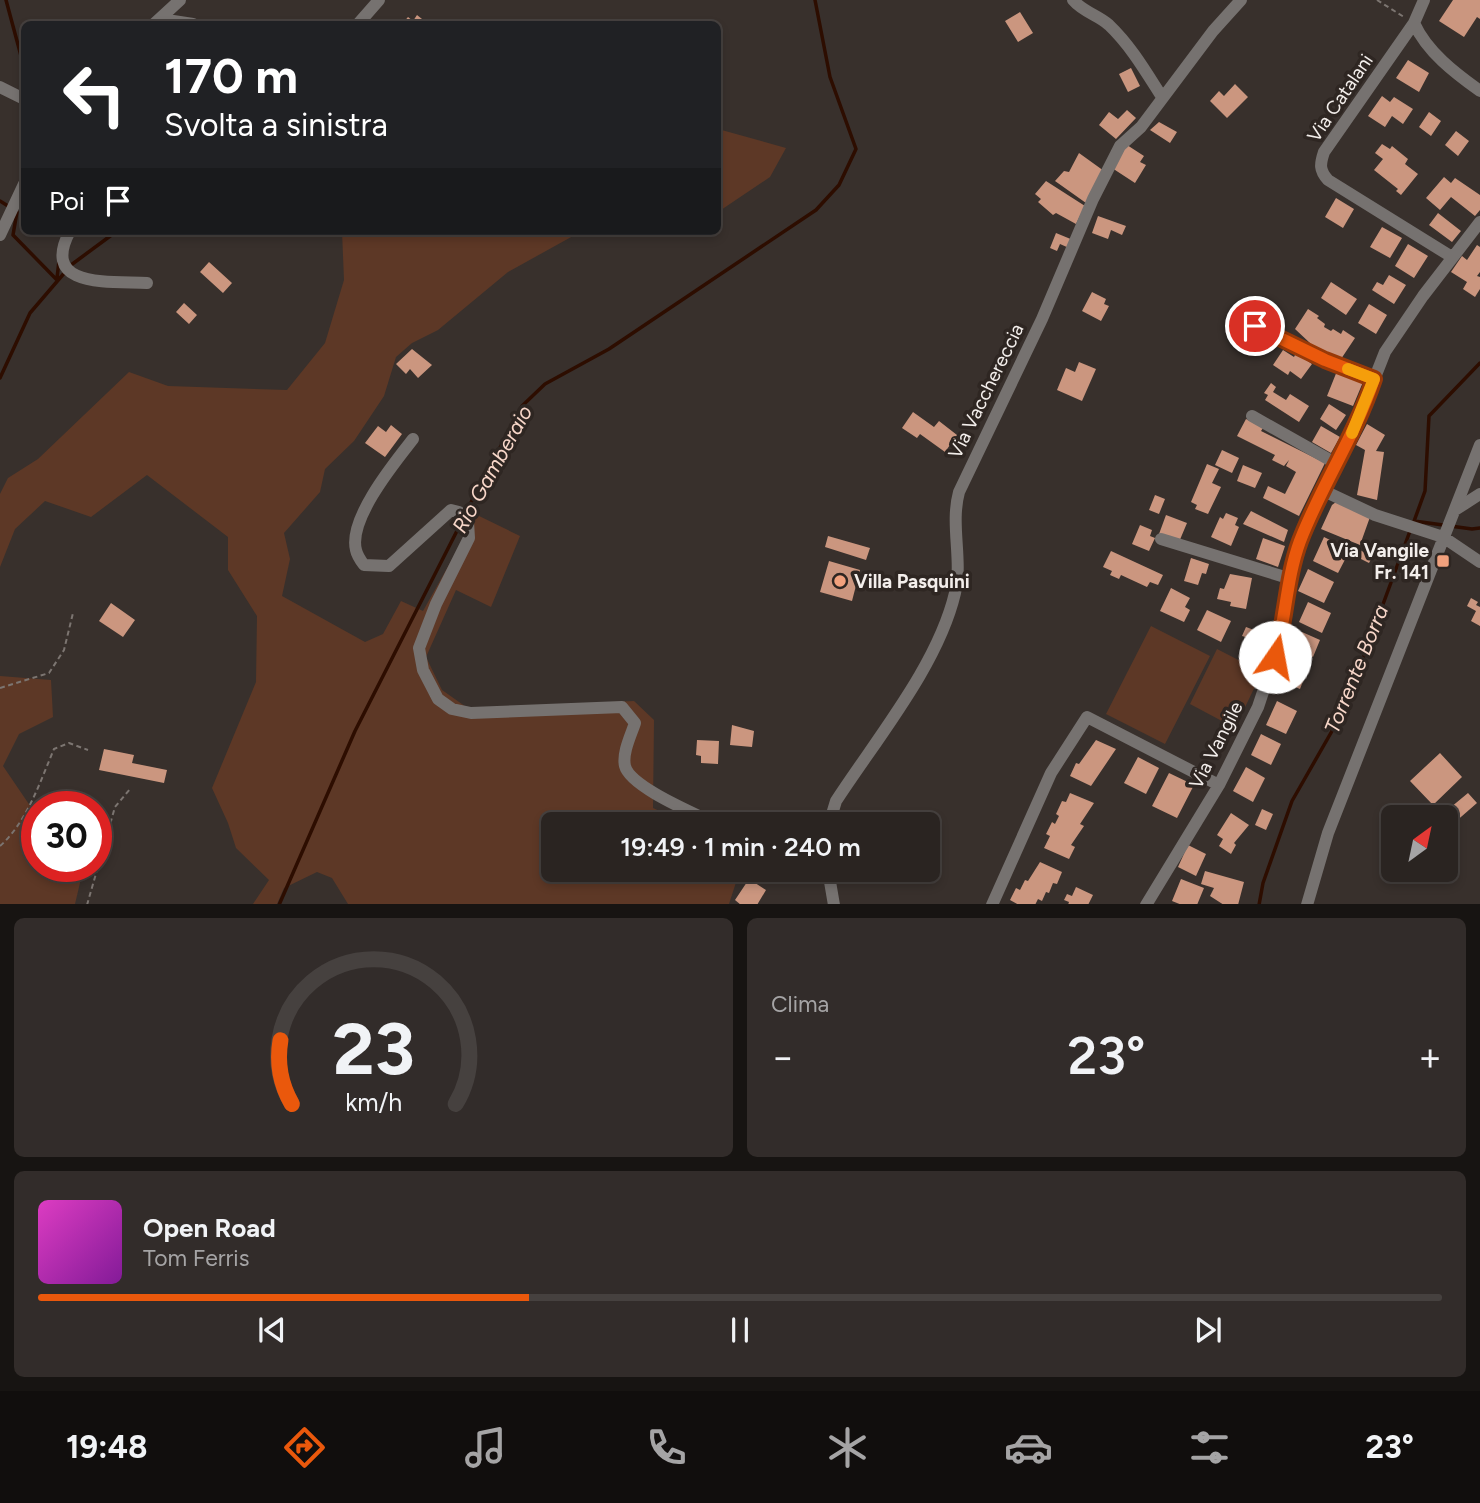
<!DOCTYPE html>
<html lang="it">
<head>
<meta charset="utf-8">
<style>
  body { margin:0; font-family:Figtree,sans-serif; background:#322c2a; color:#f1f3f6; height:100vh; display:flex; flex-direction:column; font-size:26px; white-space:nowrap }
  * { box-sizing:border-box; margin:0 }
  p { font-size:23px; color:#a5a4a5 }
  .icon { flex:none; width:38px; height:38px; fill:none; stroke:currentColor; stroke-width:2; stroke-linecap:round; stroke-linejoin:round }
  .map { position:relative; height:904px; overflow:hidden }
  .panel { display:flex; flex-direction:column; gap:14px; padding:14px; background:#171412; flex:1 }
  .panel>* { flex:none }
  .guide { position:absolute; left:21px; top:21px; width:700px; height:214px; border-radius:10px; box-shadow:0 4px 10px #0003,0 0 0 2px #46413f; background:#202124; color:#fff; overflow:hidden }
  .needle { width:46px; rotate:33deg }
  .buttons { position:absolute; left:1381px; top:805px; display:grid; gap:14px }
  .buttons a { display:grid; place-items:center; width:77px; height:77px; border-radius:10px; background:#2a2421; box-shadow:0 4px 10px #0003,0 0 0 2px #46413f; font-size:35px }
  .speed { position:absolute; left:21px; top:791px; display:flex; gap:14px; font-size:35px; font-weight:700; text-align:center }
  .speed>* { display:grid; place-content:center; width:91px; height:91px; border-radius:50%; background:#2a2421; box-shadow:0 4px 10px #0003,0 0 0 2px #46413f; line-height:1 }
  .speed .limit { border:10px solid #d22; background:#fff; color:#111 }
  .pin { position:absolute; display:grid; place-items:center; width:60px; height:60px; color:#fff; margin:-30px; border:4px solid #fff; border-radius:50%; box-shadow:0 2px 7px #0007 }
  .me { position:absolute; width:77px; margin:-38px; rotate:12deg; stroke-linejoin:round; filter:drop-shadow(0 0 5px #0008) }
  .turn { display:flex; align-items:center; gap:24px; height:147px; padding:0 28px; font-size:32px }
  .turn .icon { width:91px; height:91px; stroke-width:2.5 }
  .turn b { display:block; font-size:49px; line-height:60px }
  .then { display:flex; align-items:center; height:66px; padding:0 28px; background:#0003; gap:14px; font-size:26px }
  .big { font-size:52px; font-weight:600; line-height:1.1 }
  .panel .card { flex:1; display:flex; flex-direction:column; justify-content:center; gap:10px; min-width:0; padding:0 24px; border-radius:10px; background:#322c2a }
  .panel .dial { align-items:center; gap:0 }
  .dial svg { height:182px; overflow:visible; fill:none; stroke:#46413f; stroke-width:7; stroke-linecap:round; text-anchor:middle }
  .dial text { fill:#f1f3f6; stroke:none }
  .song { display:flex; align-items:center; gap:21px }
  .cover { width:84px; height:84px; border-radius:10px; background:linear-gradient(135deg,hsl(310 70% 55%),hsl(290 70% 35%)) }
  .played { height:7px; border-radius:4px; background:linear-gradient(90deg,#ea580c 35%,#46413f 35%) }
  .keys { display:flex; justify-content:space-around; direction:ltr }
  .heat { display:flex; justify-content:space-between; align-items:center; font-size:38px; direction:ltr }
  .panel .tiles { flex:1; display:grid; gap:14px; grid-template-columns:1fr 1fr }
  .card:last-child { grid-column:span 2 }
  .trip { position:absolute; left:541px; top:812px; width:399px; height:70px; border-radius:10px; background:#2a2421; box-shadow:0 4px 10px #0003,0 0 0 2px #46413f; font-weight:600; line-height:70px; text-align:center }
  .menu { display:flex; height:112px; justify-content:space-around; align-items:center; background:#110e0d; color:#a5a4a5 }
  .menu .icon { width:49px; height:49px }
  .menu .current { color:#ea580c }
  .menu b { font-size:32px; color:#f1f3f6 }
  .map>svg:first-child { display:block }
  .green { fill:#5d3826 }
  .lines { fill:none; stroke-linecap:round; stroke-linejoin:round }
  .stream { stroke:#2d0d00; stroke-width:3.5 }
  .building { fill:#cb967f }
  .path { stroke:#7c7571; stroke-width:2; stroke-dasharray:5 3.5; stroke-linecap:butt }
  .minor { stroke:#767270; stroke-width:12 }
  .route-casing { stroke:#983908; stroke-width:18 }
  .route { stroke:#ea580c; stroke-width:12 }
  .slow { stroke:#f59e0b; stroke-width:12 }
  .poi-dot { fill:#f1a17d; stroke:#2e2622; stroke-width:2.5 }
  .labels { text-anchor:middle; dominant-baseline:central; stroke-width:7; stroke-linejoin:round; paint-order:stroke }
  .street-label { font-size:19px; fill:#f3eeeb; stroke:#2e2622 }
  .poi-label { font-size:19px; font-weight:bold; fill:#f3eeeb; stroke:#2e2622; text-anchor:end }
  .water-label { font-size:21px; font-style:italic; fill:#f8d7c9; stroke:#2e2622 }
</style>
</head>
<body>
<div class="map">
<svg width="1480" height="905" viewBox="0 0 1480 905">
  <rect width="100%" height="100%" fill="#38302c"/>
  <path class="green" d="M718,129L786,148L770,177L718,212Z
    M342,231H582L508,272L438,330L412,343L396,357L384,396L354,441L325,469L320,492L284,533L290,559L282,596L365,642L383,634L401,601L423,611L477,515L520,536L491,607L456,590L426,657L442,690L469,709L634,701L654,720L653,808L688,824H553V870H740L729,904H348L332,878L317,872L284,888L277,904H253L269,880L236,848L228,823L212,788L256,682L257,616L228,570V537L147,475L91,517L45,501L15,529L0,567V494L8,478L38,459L129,372L168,386L287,390L325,343L344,280Z
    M1151,626L1210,656L1165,744L1106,714Z
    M1217,649L1262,672L1235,728L1190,704Z
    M0,676L51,680L53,717L19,734L3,766L37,816V866H84L75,904H0Z"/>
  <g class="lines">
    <path class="stream" d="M6,0L24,67
      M0,201L8,206
      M15,211L17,212L13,235L57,280
      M71,265L117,231
      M57,278L59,261
      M0,378L30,313L66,271
      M465,514L522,406L545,384L609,349L816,210L839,185L856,149L830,77L815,0
      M1414,521L1472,529L1480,528
      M1413,524L1425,491L1429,416L1480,363
      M279,905L355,731L462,521
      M1259,905L1263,883L1292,801L1344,710L1410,531"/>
  </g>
  <path class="building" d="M1453,0H1480V19L1477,17L1464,37L1439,21Z
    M1020,12L1033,33L1018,42L1005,21Z
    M417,15L427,23L426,24H402L408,17L413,21Z
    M1408,60L1429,73L1419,92L1396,78Z
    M1131,68L1140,86L1128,92L1119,74Z
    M1235,84L1248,97L1227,118L1210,101L1219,91L1224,96Z
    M1382,96L1390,102L1394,97L1413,109L1403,124L1392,116L1385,127L1368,116Z
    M1127,110L1136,118L1116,139L1099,125L1109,112L1118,119Z
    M1429,112L1441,121L1431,136L1419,127Z
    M1159,122L1177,132L1170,143L1150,130Z
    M1456,131L1469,141L1458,156L1445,145Z
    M1382,144L1390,149L1392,146L1408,159L1405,164L1418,174L1401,195L1396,191L1398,189L1374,170L1383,159L1375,153Z
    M1127,145L1144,156L1140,162L1146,165L1135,183L1112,168Z
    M1079,153L1104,171L1086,203L1055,181L1064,171L1069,172Z
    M1444,177L1451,183L1455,178L1480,195V210L1475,216L1451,197L1440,210L1426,198Z
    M1046,181L1085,206L1076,224L1056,213L1053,215L1038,202L1041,199L1035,194Z
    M1336,198L1354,209L1343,228L1325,217Z
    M1438,213L1461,231L1452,242L1429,225Z
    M1098,216L1126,226L1122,235L1111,230L1108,239L1092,233Z
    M1382,227L1402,238L1390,258L1370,247Z
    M1056,233L1073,240L1069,248L1060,244L1057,251L1050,248Z
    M1408,244L1428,256L1414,278L1395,266Z
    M1477,245L1480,247V272L1477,276L1480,277V289L1475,297L1463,289L1467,282L1451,272L1462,256L1467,260Z
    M209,262L232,283L223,293L200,272Z
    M1389,275L1406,285L1394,304L1372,290L1377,282L1383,285Z
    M1331,282L1357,299L1346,315L1321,298Z
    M1092,292L1106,299L1104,304L1109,306L1101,321L1082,311Z
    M184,303L197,315L189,324L176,312Z
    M1369,304L1387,315L1376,334L1358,323Z
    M1308,309L1319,316L1317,318L1325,324L1324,327L1331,331L1333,329L1341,334L1343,330L1355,338L1341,359L1322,351L1320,354L1308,345L1310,343L1295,329Z
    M412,349L432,365L418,378L410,369L406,374L396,364Z
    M1283,350L1294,357L1296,353L1312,364L1301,379L1290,371L1288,375L1273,365Z
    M1079,362L1096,369L1082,401L1057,390L1066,368L1075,372Z
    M1337,371L1363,382L1353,406L1327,396Z
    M1271,383L1276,387L1273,392L1286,400L1290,394L1309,406L1299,422L1265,400L1268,395L1264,393Z
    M1329,404L1346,415L1336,430L1320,419Z
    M913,412L934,427L939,421L957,435L945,452L920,434L917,438L902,428Z
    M1246,419L1263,428L1261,431L1325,463L1299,516L1263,498L1268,486L1285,494L1296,472L1286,466L1289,460L1284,466L1272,460L1275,455L1237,436Z
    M1367,424L1385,435L1376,451L1384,452L1377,500L1357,495L1365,450L1356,445Z
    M391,425L402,434L385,457L365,443L378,426L386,432Z
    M1321,426L1340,437L1331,453L1312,442Z
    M1222,450L1239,458L1232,473L1215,465Z
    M1207,464L1219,469L1212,483L1221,487L1208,514L1195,509L1197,505L1191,502Z
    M1243,465L1262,473L1255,488L1237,481Z
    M1155,495L1165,499L1159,514L1149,510Z
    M1336,502L1370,517L1360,545L1321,529L1332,505Z
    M1251,511L1288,530L1284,542L1243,524Z
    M1226,513L1238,518L1235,525L1239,527L1231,546L1211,537L1220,517L1223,519Z
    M1166,515L1187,523L1179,542L1159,534Z
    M1140,525L1152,530L1150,536L1155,538L1149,551L1132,544Z
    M828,536L870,548L866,560L825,547Z
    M1324,537L1350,550L1338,573L1313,561Z
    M1263,538L1285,546L1278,567L1256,559Z
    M1369,545L1376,549L1369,563L1353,555L1357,548L1365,553Z
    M1111,551L1163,575L1158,585L1150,582L1147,587L1121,575L1119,579L1110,575L1112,571L1103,567Z
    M1191,558L1209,564L1206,574L1202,573L1198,585L1184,581Z
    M829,561L860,570L852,601L820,592Z
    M1308,569L1334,582L1324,603L1298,591Z
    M1230,574L1252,578L1246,609L1230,606L1231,602L1217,599L1220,588L1224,589Z
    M1171,588L1190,598L1185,607L1190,610L1184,622L1160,611Z
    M1471,598L1478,602L1476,605L1480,607V626L1471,621L1476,611L1467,606Z
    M1308,602L1331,613L1322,633L1299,622Z
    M111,603L135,620L123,637L99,621Z
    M1207,610L1231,621L1221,642L1197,630Z
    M1246,627L1275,638L1267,658L1245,649L1249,638L1242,636Z
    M1302,632L1320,640L1313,657L1295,648Z
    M1289,661L1308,668L1300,689L1281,681Z
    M1277,701L1297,711L1286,734L1266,725Z
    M732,725L754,731L752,747L730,745Z
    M1261,734L1281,744L1271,765L1251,755Z
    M697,740L719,741L718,764L701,763V756L696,755Z
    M1096,740L1116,749L1091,786L1070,776L1076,763L1079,764Z
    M104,749L134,755L132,763L167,770L164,783L99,770Z
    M1440,753L1462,777L1433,805L1410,781Z
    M1138,757L1159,768L1146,794L1124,783Z
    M1246,767L1265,778L1253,802L1233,791Z
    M1169,773L1194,785L1177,818L1152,806Z
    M1070,793L1094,803L1080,824L1084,826L1071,845L1075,847L1069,859L1044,848L1050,836L1046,834L1052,822L1055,824L1059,816L1056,814L1062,801L1066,802Z
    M1468,793L1477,803L1446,830V817H1439Z
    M1262,809L1273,814L1266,830L1255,825Z
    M1231,813L1249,825L1234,843L1236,845L1231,854L1219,846L1223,839L1217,835Z
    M1188,845L1206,854L1196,876L1178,867Z
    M1040,862L1062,872L1057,884L1053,883L1049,893L1046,892L1042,901L1038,899L1035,905H1019L1010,900L1016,888L1020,890L1025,880L1028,881Z
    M1205,871L1244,882L1238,905H1224L1210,896L1214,888L1201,884Z
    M749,879L766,890L757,905H741L735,900Z
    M1181,879L1204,888L1197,905H1182L1172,901Z
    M1076,887L1093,895L1088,905H1068L1069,902L1064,900L1067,894L1072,896Z"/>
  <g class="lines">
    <path class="path" d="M1377,0L1404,17
      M0,688L49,673L64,650L73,613
      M0,846C27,822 40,782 54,749L69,743L88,750
      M87,905L115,807L130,789"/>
    <path class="minor" d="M1073,0C1083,12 1098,15 1109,25C1131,46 1146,72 1162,97
      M1424,0L1414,23C1427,52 1455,73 1480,91
      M160,19L193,24
      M1414,23L1324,152C1320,164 1319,170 1328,180L1452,257
      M154,24L180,0
      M358,24L379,0
      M0,87L24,99
      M70,231C39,289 111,281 147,283
      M0,235L24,184
      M1255,325L1325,360L1374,379
      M1252,416L1337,464
      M413,439C395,462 348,519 356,550C357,555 361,561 364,565L389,566L451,510L459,512L468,522L469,538L436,604L419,648L423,670L438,699L452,709L471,713L622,707L635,723C631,735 622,753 625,766C630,787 696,814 716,824
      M1324,491L1375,515L1443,537L1480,562
      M1455,510L1480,494
      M1161,539L1288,578
      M829,824L836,801C877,738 938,665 955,593C963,560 950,525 959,492L1042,319L1093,199L1120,146L1141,127L1213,31L1241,0
      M828,870L834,905
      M992,905L1051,773L1087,717L1219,785
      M1146,905L1219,785L1258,707L1279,644L1288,578L1301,539L1357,423L1385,352L1423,296L1480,222
      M1307,905L1328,833L1480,445"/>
  </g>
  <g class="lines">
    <g class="route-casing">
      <path id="route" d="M1255,326L1325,360L1374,379C1355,436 1321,486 1300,541C1286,579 1286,619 1275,657"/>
    </g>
    <use href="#route" class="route"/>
    <path class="slow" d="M1348,369L1374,379L1352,433"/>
  </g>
  <g class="poi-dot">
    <rect x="1436" y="554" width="14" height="14" rx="3.5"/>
    <circle cx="840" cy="581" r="7"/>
  </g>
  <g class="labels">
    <g class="street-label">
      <text transform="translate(1340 98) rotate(-56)">Via Catalani</text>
      <text transform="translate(986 391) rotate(-64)">Via Vacchereccia</text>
      <text transform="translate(1216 745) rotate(-63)">Via Vangile</text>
    </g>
    <g class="poi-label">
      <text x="1429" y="550">Via Vangile<tspan x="1429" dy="22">Fr. 141</tspan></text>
      <text x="854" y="581" text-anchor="start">Villa Pasquini</text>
    </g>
    <g class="water-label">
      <text transform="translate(492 469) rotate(-61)">Rio Gamberaio</text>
      <text transform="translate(1356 669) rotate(-68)">Torrente Borra</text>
    </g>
  </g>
</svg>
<div class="buttons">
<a><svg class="needle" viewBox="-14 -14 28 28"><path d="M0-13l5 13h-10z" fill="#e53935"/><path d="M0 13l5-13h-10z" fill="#a5a4a5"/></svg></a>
</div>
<div class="speed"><div class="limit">30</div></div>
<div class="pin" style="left:1255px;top:326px;background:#d93025"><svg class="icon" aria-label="arrive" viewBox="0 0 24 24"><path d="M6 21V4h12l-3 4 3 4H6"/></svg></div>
<svg class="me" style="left:1275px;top:657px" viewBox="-20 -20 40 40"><circle r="19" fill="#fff"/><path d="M0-13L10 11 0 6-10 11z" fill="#ea580c"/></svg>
<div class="trip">19:49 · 1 min · 240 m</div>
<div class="guide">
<div class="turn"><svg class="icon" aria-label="left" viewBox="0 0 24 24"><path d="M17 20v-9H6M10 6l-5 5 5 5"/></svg><div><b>170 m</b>Svolta a sinistra</div></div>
<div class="then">Poi<svg class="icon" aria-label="arrive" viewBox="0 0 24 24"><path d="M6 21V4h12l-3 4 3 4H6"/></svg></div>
</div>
</div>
<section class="panel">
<div class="tiles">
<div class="card dial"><svg viewBox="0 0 100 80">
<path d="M14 69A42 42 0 1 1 86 69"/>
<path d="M14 69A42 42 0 0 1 9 41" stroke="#ea580c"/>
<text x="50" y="56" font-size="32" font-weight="700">23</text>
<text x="50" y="72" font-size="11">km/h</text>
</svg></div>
<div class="card"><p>Clima</p>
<div class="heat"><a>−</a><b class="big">23°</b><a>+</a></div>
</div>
<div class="card">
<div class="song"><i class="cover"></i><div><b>Open Road</b><p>Tom Ferris</p></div></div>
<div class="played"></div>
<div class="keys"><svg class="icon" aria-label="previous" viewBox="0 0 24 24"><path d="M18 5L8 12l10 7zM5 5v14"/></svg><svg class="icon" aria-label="pause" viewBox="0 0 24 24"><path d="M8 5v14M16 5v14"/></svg><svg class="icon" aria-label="next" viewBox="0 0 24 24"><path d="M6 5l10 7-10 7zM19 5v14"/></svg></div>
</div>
</div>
</section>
<nav class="menu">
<b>19:48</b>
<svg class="icon current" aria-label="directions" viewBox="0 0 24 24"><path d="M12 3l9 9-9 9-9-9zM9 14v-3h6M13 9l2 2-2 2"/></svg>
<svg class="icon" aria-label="music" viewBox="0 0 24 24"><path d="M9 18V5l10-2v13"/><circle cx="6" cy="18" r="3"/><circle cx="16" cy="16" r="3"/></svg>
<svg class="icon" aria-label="phone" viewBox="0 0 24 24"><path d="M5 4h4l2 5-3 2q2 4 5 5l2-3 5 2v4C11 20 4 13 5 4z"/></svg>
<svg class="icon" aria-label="climate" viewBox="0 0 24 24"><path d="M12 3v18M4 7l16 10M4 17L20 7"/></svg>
<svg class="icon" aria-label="car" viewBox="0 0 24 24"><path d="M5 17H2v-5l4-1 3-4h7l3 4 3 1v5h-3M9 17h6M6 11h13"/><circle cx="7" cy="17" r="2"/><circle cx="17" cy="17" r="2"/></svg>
<svg class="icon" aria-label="filters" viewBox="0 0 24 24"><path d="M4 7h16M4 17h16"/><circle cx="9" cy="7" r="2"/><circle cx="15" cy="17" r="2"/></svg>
<b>23°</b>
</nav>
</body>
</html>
